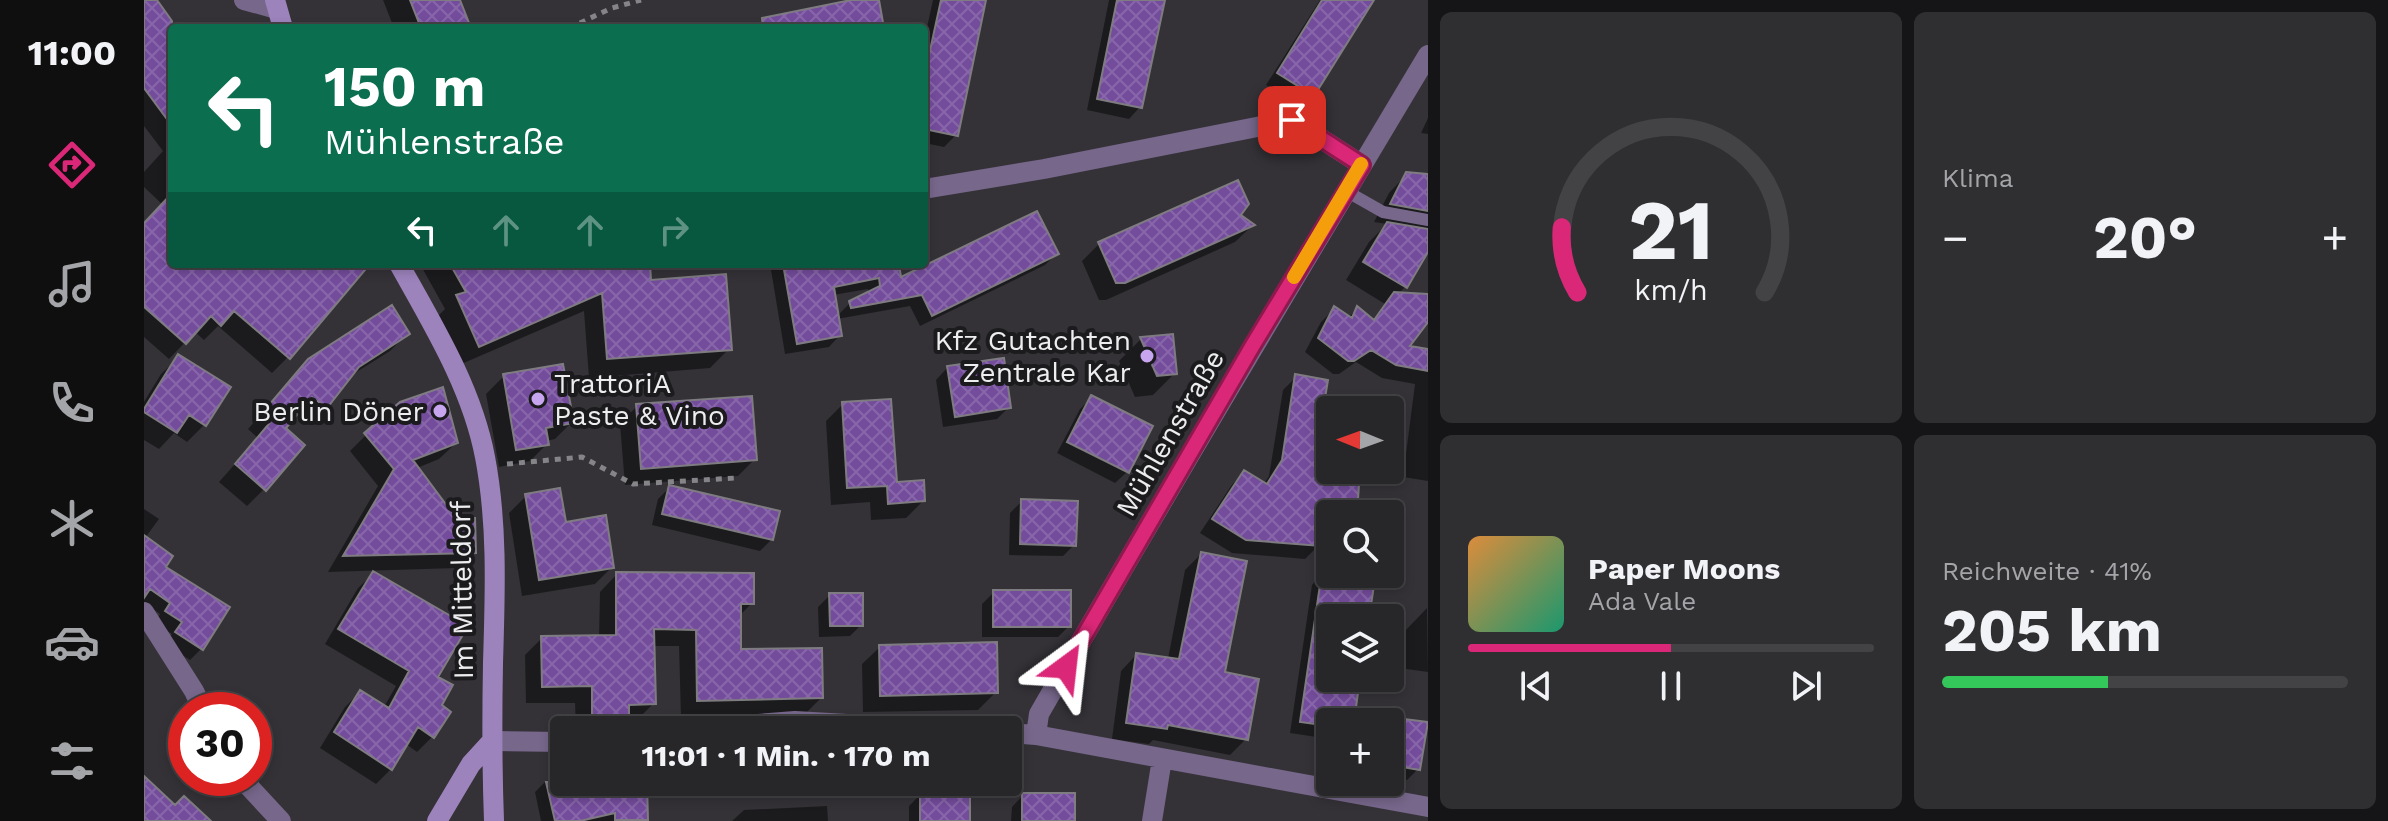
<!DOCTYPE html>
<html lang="de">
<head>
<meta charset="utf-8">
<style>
  body { margin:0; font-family:"Work Sans",sans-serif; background:#2f2e31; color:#f1f3f6; height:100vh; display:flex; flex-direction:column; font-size:30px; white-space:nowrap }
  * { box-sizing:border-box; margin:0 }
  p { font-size:26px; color:#a4a5a8 }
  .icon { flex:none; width:44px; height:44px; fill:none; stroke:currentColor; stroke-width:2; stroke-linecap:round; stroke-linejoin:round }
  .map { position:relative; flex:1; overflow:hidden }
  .details { display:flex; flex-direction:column; gap:12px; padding:12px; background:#151517; width:960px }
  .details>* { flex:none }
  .guide { position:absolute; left:24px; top:24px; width:760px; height:244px; border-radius:8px; box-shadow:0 4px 12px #0003,0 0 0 2px #434346; background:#0b6e4f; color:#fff; overflow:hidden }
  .needle { width:52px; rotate:271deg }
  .fabs { position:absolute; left:1172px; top:396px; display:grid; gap:16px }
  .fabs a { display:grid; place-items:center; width:88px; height:88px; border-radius:8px; background:#272629; box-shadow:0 4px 12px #0003,0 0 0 2px #434346; font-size:40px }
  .speed { position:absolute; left:24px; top:692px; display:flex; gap:16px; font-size:40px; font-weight:700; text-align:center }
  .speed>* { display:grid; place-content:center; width:104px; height:104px; border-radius:50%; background:#272629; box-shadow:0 4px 12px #0003,0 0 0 2px #434346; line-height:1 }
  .speed .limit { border:12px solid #d22; background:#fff; color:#111 }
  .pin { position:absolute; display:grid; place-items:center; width:68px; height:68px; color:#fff; margin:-34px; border-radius:16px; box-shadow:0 4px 12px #0006 }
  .me { position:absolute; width:88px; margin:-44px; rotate:30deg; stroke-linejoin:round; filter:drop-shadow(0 0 6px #0008) }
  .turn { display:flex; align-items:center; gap:28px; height:168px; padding:0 24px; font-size:36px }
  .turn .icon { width:104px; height:104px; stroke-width:2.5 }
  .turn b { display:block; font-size:56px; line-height:68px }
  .lanes { display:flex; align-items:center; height:76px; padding:0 24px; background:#0003; justify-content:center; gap:40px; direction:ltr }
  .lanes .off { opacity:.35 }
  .big { font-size:60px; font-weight:700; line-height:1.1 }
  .details .widget { flex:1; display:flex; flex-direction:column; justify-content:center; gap:12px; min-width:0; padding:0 28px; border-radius:12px; background:#2f2e31 }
  .details .dial { align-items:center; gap:0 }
  .dial svg { height:208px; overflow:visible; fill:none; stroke:#434346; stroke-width:7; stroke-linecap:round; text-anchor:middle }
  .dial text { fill:#f1f3f6; stroke:none }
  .song { display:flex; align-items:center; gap:24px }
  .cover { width:96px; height:96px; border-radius:12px; background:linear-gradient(135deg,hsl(30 70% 55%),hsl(160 70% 35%)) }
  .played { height:8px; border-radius:4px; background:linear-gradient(90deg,#db2777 50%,#434346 50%) }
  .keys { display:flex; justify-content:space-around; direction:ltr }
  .heat { display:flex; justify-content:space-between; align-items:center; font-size:44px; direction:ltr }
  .charge { height:12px; border-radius:6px; background:linear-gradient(90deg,#34c759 41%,#434346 0) }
  .details .tiles { flex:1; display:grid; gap:12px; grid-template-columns:repeat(2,1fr) }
  .trip { position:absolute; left:406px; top:716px; width:472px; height:80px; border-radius:8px; background:#272629; box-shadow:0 4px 12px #0003,0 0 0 2px #434346; font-weight:700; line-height:80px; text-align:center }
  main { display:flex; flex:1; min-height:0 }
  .tabs { display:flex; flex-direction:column; width:144px; justify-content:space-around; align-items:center; background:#100f10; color:#a4a5a8 }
  .tabs .icon { width:56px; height:56px }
  .tabs .selected { color:#db2777 }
  .tabs b { font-size:36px; color:#f1f3f6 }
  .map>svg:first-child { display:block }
  .shadow { fill:#0007; fill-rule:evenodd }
  .building { fill:url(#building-cross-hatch); stroke:#7e7c81; stroke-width:2 }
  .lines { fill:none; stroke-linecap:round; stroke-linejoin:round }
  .path { stroke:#858488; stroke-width:5; stroke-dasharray:6 6; stroke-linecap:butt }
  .service { stroke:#77678b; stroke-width:12 }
  .minor { stroke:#77678b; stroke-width:20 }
  .secondary { stroke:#9d83bc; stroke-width:20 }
  .route-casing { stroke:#8e194d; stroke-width:20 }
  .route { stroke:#db2777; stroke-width:14 }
  .slow { stroke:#f59e0b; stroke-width:14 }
  .poi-dot { fill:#c8a6ef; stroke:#1b1a1d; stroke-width:3 }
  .labels { text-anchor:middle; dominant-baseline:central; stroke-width:8; stroke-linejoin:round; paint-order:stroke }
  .poi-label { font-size:28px; fill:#edecef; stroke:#1b1a1d; text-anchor:end }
  .street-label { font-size:28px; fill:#edecef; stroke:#1b1a1d }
</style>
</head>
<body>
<main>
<nav class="tabs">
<b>11:00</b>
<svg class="icon selected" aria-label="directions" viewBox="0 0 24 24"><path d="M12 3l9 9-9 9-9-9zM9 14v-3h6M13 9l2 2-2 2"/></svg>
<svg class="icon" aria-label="music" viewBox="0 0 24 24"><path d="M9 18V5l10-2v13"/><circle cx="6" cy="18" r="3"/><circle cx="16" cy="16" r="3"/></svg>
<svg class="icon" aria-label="phone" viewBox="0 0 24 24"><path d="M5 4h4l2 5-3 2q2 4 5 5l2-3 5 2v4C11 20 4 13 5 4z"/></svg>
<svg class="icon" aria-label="climate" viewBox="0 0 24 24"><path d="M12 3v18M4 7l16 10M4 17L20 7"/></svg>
<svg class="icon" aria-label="car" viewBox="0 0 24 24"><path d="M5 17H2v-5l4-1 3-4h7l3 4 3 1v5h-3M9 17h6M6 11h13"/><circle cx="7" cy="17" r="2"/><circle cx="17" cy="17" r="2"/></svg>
<svg class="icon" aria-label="filters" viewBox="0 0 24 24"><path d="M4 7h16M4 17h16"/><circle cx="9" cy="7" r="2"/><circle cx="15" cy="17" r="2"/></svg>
</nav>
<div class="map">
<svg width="1284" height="821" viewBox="0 0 1284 821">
  <defs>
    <pattern id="building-cross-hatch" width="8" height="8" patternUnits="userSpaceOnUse" patternTransform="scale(2)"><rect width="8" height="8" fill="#744c9c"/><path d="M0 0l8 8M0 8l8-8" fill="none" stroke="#86a"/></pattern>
  </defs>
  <rect width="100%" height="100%" fill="#343237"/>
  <path class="shadow" d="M0,0H10L31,28H28V264H216L144,357L128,373L74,326L60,340L51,332L25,359L0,337V225L19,205L0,187V172L19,151L0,126Z
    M239,0H313L325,28H250Z
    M789,0H840L812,135L800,147L780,143V41Z
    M965,0H1019L996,107L985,119L943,110Z
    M1176,0H1228L1168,95L1157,107L1122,85Z
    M1284,118V134L1277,133Z
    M1263,174L1284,176V248L1261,287L1254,294L1284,296V319L1262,348L1284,351V481L1259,477L1271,384L1238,378L1212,362L1195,374H1189L1161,352L1177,322L1190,309L1204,318L1213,309L1228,321L1241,304L1202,280L1225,242L1243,224L1230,222L1245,193Z
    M1093,182L1095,215L1108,226L1091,242L962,300H955L938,261L955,244Z
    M912,254L901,265L776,326L766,306L693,319L696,335L685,347L641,354L626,264H753L755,279ZM724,289V294L706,303L693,316L689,295Z
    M276,264H504L505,282L585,349L566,368L445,378L440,311L315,365L294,316L301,309Z
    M263,334L246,351L203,378L164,424L151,414L139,428L120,489L103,506L75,482L114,438L104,429L165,361Z
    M997,339L1031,373L1009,395L991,397L975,361ZM1003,347L1008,358V368L999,349Z
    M35,357L61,424L43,442L30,433L15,449L0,440V402L17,374Z
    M803,368L865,407L853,419L799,427L792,380Z
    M360,376L428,422L411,439L402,441L403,444L386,461L355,467L342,394Z
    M1152,377L1176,418L1186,420V470H1246V449L1250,450L1246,472L1233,485L1213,482L1211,513L1186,514V525L1176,524L1175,545L1161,559L1088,553L1056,533L1087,486L1100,472L1119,485L1125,476L1139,390Z
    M948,397L983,472L971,483L913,453L936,409Z
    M699,404L751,484L779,501L762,518L727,520L726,502L687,505L682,421Z
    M493,406L611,459L594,476L481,485L476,424Z
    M222,435L312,443L295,459L273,468L330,552L313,568L184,572L234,486L206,451Z
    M526,487L628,539L616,551L508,525L514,499Z
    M382,496L420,524L468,567L451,584L378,596L365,513Z
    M878,501L930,545L919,556L865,555L866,513Z
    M0,509L15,519L1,538L19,568L58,648L46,660L21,644L28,634L11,623L16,614L0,603Z
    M1057,554L1078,674L1102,739L1086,755L1009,740L1005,744L968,739L977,671L992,655L1024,659L1041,570Z
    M1179,573L1229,581L1223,618H1186V678H1214L1208,722H1186V739L1146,733L1168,585Z
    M229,574L291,678L295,705L288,737L273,752L262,744L247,769L232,784L176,748L201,707L216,692L240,707L252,686L181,644L214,588Z
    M473,574L608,603L595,616V651L677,698L660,715L537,717L535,646H508L510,703L492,721H477L468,730H432L431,703H382L381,655L398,638L455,637L456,592Z
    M850,592L925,626L914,637H838V604Z
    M686,595L717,625L706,636L675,637L674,607Z
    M1283,608L1284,672L1255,668L1261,631Z
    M736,647L852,692L834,710L719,712L718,664Z
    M1261,721L1274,769L1263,780L1246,778L1250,732Z
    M420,777V782H462V786L502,819L500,821H397L391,792L402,781Z
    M777,794L824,821H765V806Z
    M879,795L929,821H867L868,807Z
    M683,806L684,821H588L600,810Z"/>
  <path class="building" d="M0,0H13L28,21V126L0,88Z
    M266,0H316L327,28H277Z
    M707,0H735L740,28H619L618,18Z
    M797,0H842L814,136L780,129V78Z
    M973,0H1021L998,108L953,99Z
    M1178,0H1230L1170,96L1133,73Z
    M1262,172L1284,174V211L1246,204Z
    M1094,180L1105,204L1097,215L1111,225L981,283H972L954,242Z
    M28,193V264H226L146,359L90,311L77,326L67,316L42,344L0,307V223Z
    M893,211L915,254L788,316L778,295L707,308L705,301L736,286L735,278L690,287L698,336L653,344L639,264H755L757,277Z
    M1243,222L1284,229V252L1263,288L1219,262Z
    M306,264H506L507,280L582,274L588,350L463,359L458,293L335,347L312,295L322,292Z
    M1250,292L1284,294V322L1266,346L1284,349V371L1252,365L1227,350L1210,361H1204L1174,338L1190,306L1208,318L1213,306L1230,320Z
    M248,305L266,334L215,367L183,408L168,397L142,428L161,445L122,491L91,464L129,419L120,411L164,359Z
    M1029,334L1033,374L1013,376L996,337Z
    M34,354L87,387L62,426L45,415L33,433L0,412V409Z
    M860,358L867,408L811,417L803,366Z
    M419,364L430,423L402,428L405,445L372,450L359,374Z
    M1151,374L1184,380L1178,416L1186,418V470H1216L1213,514L1179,511L1177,546L1102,540L1068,519L1100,470L1123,484L1138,460Z
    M299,387L314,443L269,460L312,518H331L332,553L199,556L250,469L220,433L256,402Z
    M947,395L1009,426L985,473L923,442Z
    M608,396L613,460L497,469L492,404Z
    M747,399L753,482L780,480L781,501L744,504L743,486L703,488L698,402Z
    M525,485L636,511L629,540L518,514Z
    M416,488L422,522L462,515L470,568L395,580L381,494Z
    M877,499L934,501L932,546L876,544Z
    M0,535L29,556L22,567L86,607L59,650L31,632L38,622L21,611L26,603L6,589L0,598Z
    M1057,552L1103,561L1081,672L1115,679L1104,740L1024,725L1023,729L982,723L992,653L1035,659Z
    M229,571L324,626L294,677L309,685L298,705L307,712L290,738L274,727L248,770L190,732L216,690L245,708L265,671L194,629Z
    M1178,571L1186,574L1231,579L1225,618H1186V678H1216L1210,722H1186V726L1156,722Z
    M472,572L610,573V604H597V649L678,648L679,698L553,701L552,630L510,629L512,704L485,705V716L448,717V686L398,687L397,636L472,635Z
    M849,590H927V627H849Z
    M685,593H719V626H686Z
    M853,642L854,693L736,696L735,645Z
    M1260,719L1284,722L1276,770L1252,766Z
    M0,776L31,805L40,796L67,821H0Z
    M402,782L503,783L504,820H471V813L436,821H411Z
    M776,792H826V821H776Z
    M878,793H931V821H878Z"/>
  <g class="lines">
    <path class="path" d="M425,28L468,8L497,0
      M363,464L438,457L489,484L592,478"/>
    <path class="service" d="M1202,191L1239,212L1284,220"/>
    <path class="minor" d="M100,0L133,9
      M780,189L900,169L1148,120L1218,165
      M0,612L50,691L59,710
      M537,730L651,721L807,730
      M864,733L892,735L1284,807
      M892,735L895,714C1022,493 1153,274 1284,55
      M348,741L420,742
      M97,778L137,821
      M1008,821L1018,759"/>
    <path class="secondary" d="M131,0L139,28
      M255,264C289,325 328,388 341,457C354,525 351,595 349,663C348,716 348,768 350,821
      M293,821L327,764L348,741"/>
  </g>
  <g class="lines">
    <g class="route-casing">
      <path id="route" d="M922,667L1109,345L1218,165L1148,120"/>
    </g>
    <use href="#route" class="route"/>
    <path class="slow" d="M1150,277L1217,164"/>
  </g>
  <g class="poi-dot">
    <circle cx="1003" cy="356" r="8"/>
    <circle cx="394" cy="399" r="8"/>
    <circle cx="296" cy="411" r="8"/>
  </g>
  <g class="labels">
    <g class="poi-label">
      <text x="987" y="340">Kfz Gutachten<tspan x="987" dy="32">Zentrale Kar</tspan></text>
      <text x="410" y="383" text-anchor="start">TrattoriA<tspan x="410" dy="32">Paste &amp; Vino</tspan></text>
      <text x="280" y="411">Berlin Döner</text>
    </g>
    <g class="street-label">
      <text transform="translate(1026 433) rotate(-60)">Mühlenstraße</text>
      <text transform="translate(318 590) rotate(-91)">Im Mitteldorf</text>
    </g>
  </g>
</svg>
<div class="fabs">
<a><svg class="needle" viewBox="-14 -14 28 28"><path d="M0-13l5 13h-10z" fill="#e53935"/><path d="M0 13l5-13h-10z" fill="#a4a5a8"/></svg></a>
<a><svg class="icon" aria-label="search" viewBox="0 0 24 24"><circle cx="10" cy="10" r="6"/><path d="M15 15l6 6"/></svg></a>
<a><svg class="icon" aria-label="layers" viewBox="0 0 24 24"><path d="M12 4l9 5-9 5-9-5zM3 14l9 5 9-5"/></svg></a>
<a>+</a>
</div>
<div class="speed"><div class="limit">30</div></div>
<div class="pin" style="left:1148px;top:120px;background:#d93025"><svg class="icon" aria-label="arrive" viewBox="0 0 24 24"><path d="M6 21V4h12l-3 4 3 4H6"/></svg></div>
<svg class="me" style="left:922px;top:667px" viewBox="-20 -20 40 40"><path d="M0-17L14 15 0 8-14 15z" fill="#db2777" stroke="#fff" stroke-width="4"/></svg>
<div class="trip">11:01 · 1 Min. · 170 m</div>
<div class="guide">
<div class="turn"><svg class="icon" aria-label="left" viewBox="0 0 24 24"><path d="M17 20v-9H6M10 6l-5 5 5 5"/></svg><div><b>150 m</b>Mühlenstraße</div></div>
<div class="lanes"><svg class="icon" aria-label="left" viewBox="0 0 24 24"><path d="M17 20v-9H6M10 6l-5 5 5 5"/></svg><svg class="icon off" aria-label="ahead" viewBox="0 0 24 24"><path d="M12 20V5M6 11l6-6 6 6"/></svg><svg class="icon off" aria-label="ahead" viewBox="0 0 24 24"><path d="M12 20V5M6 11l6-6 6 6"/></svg><svg class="icon off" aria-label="right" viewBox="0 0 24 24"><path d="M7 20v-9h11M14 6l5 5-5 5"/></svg></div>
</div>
</div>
<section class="details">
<div class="tiles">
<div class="widget dial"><svg viewBox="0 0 100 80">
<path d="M14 69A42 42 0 1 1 86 69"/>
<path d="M14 69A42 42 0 0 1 8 44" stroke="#db2777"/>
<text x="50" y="56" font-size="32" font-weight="700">21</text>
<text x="50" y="72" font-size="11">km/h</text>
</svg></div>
<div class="widget"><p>Klima</p>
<div class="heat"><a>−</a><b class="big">20°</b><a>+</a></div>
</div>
<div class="widget">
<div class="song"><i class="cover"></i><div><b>Paper Moons</b><p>Ada Vale</p></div></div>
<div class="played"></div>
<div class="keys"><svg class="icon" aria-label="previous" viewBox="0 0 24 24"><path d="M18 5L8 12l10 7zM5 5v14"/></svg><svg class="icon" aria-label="pause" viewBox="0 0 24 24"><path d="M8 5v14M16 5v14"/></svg><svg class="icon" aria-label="next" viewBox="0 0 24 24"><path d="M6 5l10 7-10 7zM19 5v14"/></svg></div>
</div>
<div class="widget"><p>Reichweite · 41%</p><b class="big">205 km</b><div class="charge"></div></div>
</div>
</section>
</main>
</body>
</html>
